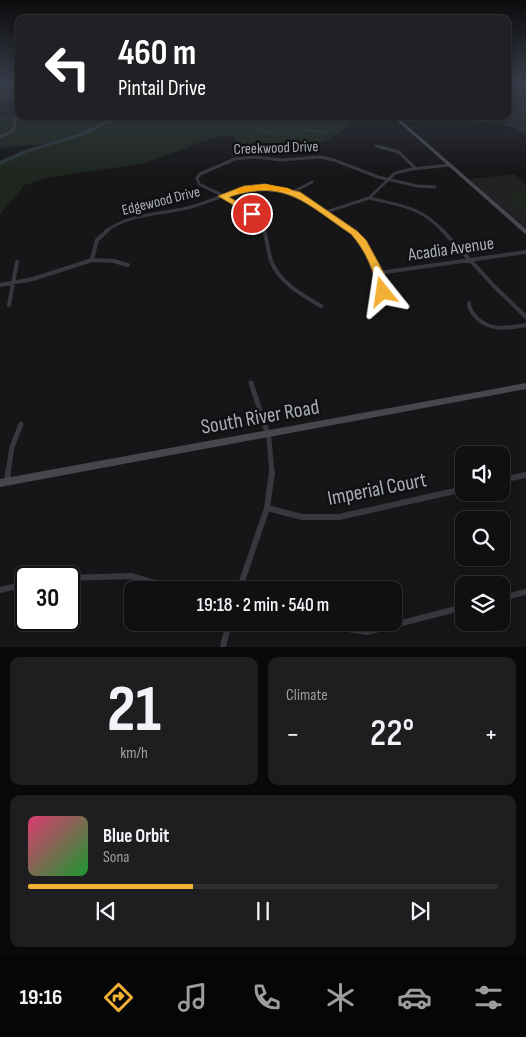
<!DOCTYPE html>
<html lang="en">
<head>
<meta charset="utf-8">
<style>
  body { margin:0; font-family:"Sofia Sans Condensed",sans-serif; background:#1e1e20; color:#f1f3f6; height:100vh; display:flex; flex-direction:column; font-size:19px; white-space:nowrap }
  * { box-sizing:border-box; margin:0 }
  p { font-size:16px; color:#9c9d9f }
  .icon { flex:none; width:28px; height:28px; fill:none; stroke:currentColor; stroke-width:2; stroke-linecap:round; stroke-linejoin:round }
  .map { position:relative; height:647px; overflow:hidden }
  .side { display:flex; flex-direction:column; gap:10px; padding:10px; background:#09090a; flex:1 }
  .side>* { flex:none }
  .top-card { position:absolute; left:15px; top:15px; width:496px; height:105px; border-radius:10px; box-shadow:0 2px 8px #0003,0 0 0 1px #303032; background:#202124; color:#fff; overflow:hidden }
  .tools { position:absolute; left:455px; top:446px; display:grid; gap:10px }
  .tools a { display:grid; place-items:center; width:55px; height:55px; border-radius:10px; background:#101012; box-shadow:0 2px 8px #0003,0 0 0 1px #303032; font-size:25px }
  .speed { position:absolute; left:15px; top:566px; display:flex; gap:10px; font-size:25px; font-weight:700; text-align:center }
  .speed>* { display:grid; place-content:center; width:65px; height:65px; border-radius:50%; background:#101012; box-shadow:0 2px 8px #0003,0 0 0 1px #303032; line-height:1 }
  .speed .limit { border:2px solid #111; border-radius:8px; background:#fff; color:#111 }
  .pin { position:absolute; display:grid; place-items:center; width:42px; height:42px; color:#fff; margin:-21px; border:2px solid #fff; border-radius:50%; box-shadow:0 1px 5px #0007 }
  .me { position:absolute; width:55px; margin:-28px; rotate:345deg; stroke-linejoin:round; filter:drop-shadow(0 0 4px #0008) }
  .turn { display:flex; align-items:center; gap:18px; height:105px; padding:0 20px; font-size:22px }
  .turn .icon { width:65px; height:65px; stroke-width:2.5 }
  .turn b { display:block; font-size:35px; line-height:42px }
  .big { font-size:38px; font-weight:600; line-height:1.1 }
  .side .widget { flex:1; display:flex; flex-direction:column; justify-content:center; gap:8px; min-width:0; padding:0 18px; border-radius:10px; background:#1e1e20 }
  .side .dial { align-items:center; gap:0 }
  .dial b { font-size:65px; line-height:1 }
  .song { display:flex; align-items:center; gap:15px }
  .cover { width:60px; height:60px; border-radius:8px; background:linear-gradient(135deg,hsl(340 70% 55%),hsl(130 70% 35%)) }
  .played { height:5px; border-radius:2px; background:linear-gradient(90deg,#f2b134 35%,#303032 35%) }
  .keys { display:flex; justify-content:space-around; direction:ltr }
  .heat { display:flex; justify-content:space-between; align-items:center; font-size:28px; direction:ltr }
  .side .tiles { flex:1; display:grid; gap:10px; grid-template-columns:1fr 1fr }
  .widget:last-child { grid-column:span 2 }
  .trip { position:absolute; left:124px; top:581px; width:278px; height:50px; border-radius:10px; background:#101012; box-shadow:0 2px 8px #0003,0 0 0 1px #303032; font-weight:600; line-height:50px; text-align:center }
  .dock { display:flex; height:80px; justify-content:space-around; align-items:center; background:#060607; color:#9c9d9f }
  .dock .icon { width:35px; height:35px }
  .dock .active { color:#f2b134 }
  .dock b { font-size:22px; color:#f1f3f6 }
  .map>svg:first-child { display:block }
  .built { fill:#222225 }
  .green { fill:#1e261f }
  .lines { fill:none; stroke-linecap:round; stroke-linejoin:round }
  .stream { stroke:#2c353c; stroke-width:1 }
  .river { fill:#2c353c; fill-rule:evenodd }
  .street-far4 { stroke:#37383d; stroke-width:2.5 }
  .street-far3 { stroke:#37383d; stroke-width:3 }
  .street-far2 { stroke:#37383d; stroke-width:4 }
  .street-far1 { stroke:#37383d; stroke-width:5 }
  .street { stroke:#37383d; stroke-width:6 }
  .secondary { fill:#45474d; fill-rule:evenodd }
  .route { fill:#f2b134; stroke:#9d7322 }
  .slow { fill:#f59e0b }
  .labels { text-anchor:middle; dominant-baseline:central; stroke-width:5; stroke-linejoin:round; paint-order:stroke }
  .far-street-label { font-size:15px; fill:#a8adb8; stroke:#111113 }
  .street-label { font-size:18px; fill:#a8adb8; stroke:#111113 }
  .near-street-label { font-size:21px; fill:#a8adb8; stroke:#111113 }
</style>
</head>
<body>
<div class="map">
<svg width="526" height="647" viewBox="0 0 526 647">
  <rect width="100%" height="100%" fill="#161618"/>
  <path class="built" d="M13,88L19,95V102L0,103V89Z
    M526,102V136L496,116H508V103Z
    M514,174L526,184V228L469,179Z"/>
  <path class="green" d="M4,116H117L83,132L43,144L0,148V117Z
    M121,116H390L391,117L352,121L339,133L322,143H272L243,148L245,156H242L234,136L217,137L142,164L46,178L25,185L0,214V162L24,152L82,134Z
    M526,191V213L506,196Z"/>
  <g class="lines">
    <path class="stream" d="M250,116L254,118V121L245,125L273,134H293L302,130L329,132L332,128L327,119L333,116
      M457,116L470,122L494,121L526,130"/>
    <path class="river" d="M17,83H19V88L15,86Z
      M116,116H124L84,135L26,153L0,165V161L22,151L80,133Z"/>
    <path class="street-far4" d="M0,137L13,131L16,117
      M376,146L385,148"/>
    <path class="street-far3" d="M380,147L399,152L416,169
      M293,192L312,182
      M369,198C401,206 420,206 443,231
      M326,212L369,198L395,173L412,169L450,165
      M106,231C127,215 158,214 183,209C203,205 221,195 241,190C285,178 319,206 352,231
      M264,231C253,205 222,196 199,184L197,178L200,174L235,159L255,157L281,160L320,157L334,160L378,177L417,186L435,187"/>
    <path class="street-far2" d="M264,230C267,240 268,251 271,261C280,283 302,295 321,306
      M350,230C369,245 378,269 383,292
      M442,230L495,287L526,317
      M92,259L97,240L108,230
      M379,273L526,252
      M0,285L33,279L92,260L114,261L128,265
      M469,303C469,309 472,313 476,317C490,332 508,328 526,325
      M9,305L17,262"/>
    <path class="street-far1" d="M251,383L269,438L272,473
      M8,473L12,447L21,424"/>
    <path class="street" d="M501,480L526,475
      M7,482L8,472
      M267,508L302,517H339L464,489
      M64,578L131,576L179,590
      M0,590L26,584
      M239,590L267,508L272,472
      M501,598L526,592
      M302,622L367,632L464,607
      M223,647L229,622"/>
    <path class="secondary" d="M392,116H396L526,229V234L524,233Z
      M526,383V389L0,487V479Z"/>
  </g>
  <linearGradient id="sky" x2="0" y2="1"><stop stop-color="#0c0c0d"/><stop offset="0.48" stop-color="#363c48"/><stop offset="1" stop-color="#363c48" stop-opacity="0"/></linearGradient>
  <rect width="526" height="173" fill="url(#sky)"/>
  <path class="route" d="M265,184L300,192L357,231L366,240L384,273L389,292L387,295H379L378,292C374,271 366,251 351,234C306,204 286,178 229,197L255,212V216H252L218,196L244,186Z"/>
  <path class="slow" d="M265,184L288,188L292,190L288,192L265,189L239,193L235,191L239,188Z"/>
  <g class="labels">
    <g class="far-street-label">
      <text transform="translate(276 148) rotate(-2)">Creekwood Drive</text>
      <text transform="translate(161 201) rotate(-14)">Edgewood Drive</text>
    </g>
    <g class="street-label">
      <text transform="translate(451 249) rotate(-8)">Acadia Avenue</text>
    </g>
    <g class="near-street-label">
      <text transform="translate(260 417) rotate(-10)">South River Road</text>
      <text transform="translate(377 489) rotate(-11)">Imperial Court</text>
    </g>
  </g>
</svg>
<div class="tools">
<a><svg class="icon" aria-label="sound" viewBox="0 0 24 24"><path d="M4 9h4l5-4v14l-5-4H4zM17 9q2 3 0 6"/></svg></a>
<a><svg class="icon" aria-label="search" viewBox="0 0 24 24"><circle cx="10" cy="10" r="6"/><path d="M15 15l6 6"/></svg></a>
<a><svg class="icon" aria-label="layers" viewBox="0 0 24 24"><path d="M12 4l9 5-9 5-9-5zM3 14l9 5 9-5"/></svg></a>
</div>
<div class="speed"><div class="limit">30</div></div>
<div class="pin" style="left:252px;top:214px;background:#d93025"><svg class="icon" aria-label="arrive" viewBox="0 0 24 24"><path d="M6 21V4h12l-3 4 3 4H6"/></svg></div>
<svg class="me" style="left:383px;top:292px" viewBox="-20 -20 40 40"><path d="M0-17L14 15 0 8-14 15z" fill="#f2b134" stroke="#fff" stroke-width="4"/></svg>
<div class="trip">19:18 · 2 min · 540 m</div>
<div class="top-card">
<div class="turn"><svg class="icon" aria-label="left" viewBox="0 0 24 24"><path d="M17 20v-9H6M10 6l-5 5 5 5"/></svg><div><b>460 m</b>Pintail Drive</div></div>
</div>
</div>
<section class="side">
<div class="tiles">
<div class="widget dial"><b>21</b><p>km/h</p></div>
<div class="widget"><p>Climate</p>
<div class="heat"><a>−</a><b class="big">22°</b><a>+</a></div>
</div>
<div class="widget">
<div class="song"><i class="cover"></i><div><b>Blue Orbit</b><p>Sona</p></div></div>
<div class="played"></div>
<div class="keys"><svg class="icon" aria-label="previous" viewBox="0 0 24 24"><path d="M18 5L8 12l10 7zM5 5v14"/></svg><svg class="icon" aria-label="pause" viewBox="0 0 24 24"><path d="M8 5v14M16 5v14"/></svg><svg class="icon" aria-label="next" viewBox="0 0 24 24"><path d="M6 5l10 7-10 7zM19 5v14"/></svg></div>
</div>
</div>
</section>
<nav class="dock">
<b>19:16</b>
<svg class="icon active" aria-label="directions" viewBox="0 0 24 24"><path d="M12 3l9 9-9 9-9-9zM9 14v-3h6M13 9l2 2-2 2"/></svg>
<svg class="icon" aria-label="music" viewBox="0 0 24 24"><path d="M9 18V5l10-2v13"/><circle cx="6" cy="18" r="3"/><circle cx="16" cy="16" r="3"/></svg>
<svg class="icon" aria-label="phone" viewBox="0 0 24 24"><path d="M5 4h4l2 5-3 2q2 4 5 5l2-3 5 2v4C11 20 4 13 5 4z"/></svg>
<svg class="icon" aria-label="climate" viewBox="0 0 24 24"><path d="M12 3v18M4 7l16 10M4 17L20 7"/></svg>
<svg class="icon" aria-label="car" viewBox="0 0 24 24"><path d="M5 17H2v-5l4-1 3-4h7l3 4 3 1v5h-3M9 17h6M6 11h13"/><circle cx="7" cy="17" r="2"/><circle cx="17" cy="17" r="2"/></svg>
<svg class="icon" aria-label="filters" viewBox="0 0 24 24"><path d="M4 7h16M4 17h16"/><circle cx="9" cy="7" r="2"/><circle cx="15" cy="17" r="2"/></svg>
</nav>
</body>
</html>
